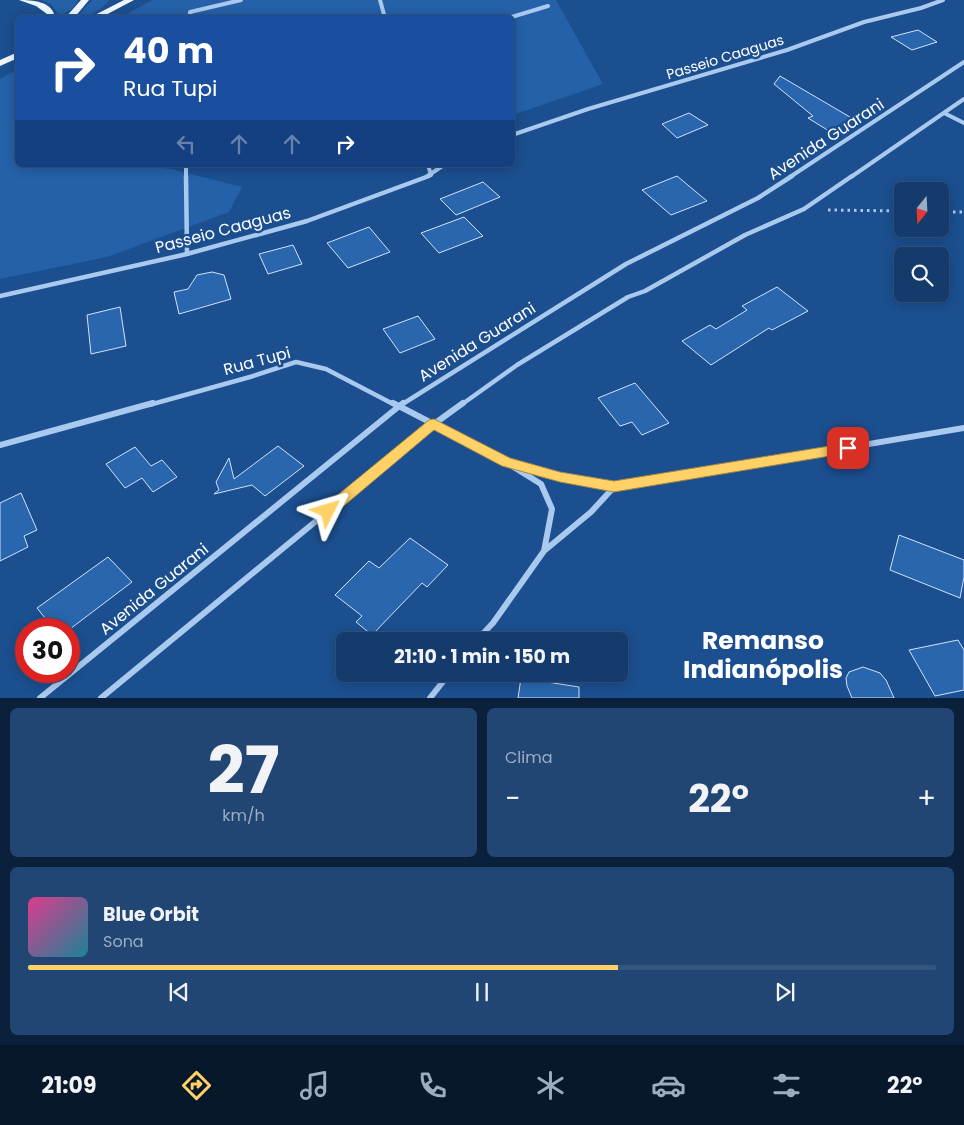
<!DOCTYPE html>
<html lang="pt">
<head>
<meta charset="utf-8">
<style>
  body { margin:0; font-family:Poppins,sans-serif; background:#214673; color:#f1f3f6; height:100vh; display:flex; flex-direction:column; font-size:19px; white-space:nowrap }
  * { box-sizing:border-box; margin:0 }
  p { font-size:16px; color:#9dadc1 }
  .icon { flex:none; width:28px; height:28px; fill:none; stroke:currentColor; stroke-width:2; stroke-linecap:round; stroke-linejoin:round }
  .map { position:relative; height:698px; overflow:hidden }
  .side { display:flex; flex-direction:column; gap:10px; padding:10px; background:#0b203b; flex:1 }
  .side>* { flex:none }
  .top-card { position:absolute; left:15px; top:15px; width:500px; height:152px; border-radius:8px; box-shadow:0 2px 12px #0003,0 0 0 1px #33557e; background:#1a4fa0; color:#fff; overflow:hidden }
  .needle { width:32px; rotate:198deg }
  .controls { position:absolute; left:894px; top:182px; display:grid; gap:10px }
  .controls a { display:grid; place-items:center; width:55px; height:55px; border-radius:8px; background:#143b6b; box-shadow:0 2px 12px #0003,0 0 0 1px #33557e; font-size:25px }
  .speed { position:absolute; left:15px; top:618px; display:flex; gap:10px; font-size:25px; font-weight:700; text-align:center }
  .speed>* { display:grid; place-content:center; width:65px; height:65px; border-radius:50%; background:#143b6b; box-shadow:0 2px 12px #0003,0 0 0 1px #33557e; line-height:1 }
  .speed .limit { border:8px solid #d22; background:#fff; color:#111 }
  .pin { position:absolute; display:grid; place-items:center; width:42px; height:42px; color:#fff; margin:-21px; border-radius:10px; box-shadow:0 2px 8px #0006 }
  .me { position:absolute; width:55px; margin:-28px; rotate:50deg; stroke-linejoin:round; filter:drop-shadow(0 0 4px #0008) }
  .turn { display:flex; align-items:center; gap:18px; height:105px; padding:0 25px; font-size:22px }
  .turn .icon { width:65px; height:65px; stroke-width:2.5 }
  .turn b { display:block; font-size:35px; line-height:42px }
  .lanes { display:flex; align-items:center; height:48px; padding:0 25px; background:#0003; justify-content:center; gap:25px; direction:ltr }
  .lanes .off { opacity:.35 }
  .big { font-size:38px; font-weight:700; line-height:1.1 }
  .side .tile { flex:1; display:flex; flex-direction:column; justify-content:center; gap:8px; min-width:0; padding:0 18px; border-radius:8px; background:#214673 }
  .side .dial { align-items:center; gap:0 }
  .dial b { font-size:65px; line-height:1 }
  .song { display:flex; align-items:center; gap:15px }
  .cover { width:60px; height:60px; border-radius:8px; background:linear-gradient(135deg,hsl(330 70% 55%),hsl(190 70% 35%)) }
  .played { height:5px; border-radius:2px; background:linear-gradient(90deg,#ffd166 65%,#33557e 65%) }
  .keys { display:flex; justify-content:space-around; direction:ltr }
  .heat { display:flex; justify-content:space-between; align-items:center; font-size:28px; direction:ltr }
  .side .tiles { flex:1; display:grid; gap:10px; grid-template-columns:1fr 1fr }
  .tile:last-child { grid-column:span 2 }
  .trip { position:absolute; left:336px; top:632px; width:292px; height:50px; border-radius:8px; background:#143b6b; box-shadow:0 2px 12px #0003,0 0 0 1px #33557e; font-weight:700; line-height:50px; text-align:center }
  .dock { display:flex; height:80px; justify-content:space-around; align-items:center; background:#08182b; color:#9dadc1 }
  .dock .icon { width:35px; height:35px }
  .dock .current { color:#ffd166 }
  .dock b { font-size:22px; color:#f1f3f6 }
  .map>svg:first-child { display:block }
  .green { fill:#2461a8 }
  .building { fill:#2a66ad; stroke:#cfe3fa }
  .lines { fill:none; stroke-linecap:round; stroke-linejoin:round }
  .path { stroke:#a9c9ee; stroke-width:3; stroke-dasharray:2.5 4; stroke-linecap:butt }
  .minor-far2 { stroke:#a9c9ee; stroke-width:4 }
  .minor-far1 { stroke:#a9c9ee; stroke-width:4.5 }
  .minor { stroke:#a9c9ee; stroke-width:6 }
  .primary { fill:#f0f6ff; fill-rule:evenodd }
  .route { fill:#ffd166; stroke:#a68842 }
  .labels { text-anchor:middle; dominant-baseline:central; stroke-width:5; stroke-linejoin:round; paint-order:stroke }
  .far-street-label { font-size:14px; fill:#fff; stroke:#1b4f8f }
  .street-label { font-size:16px; fill:#fff; stroke:#1b4f8f }
  .near-district-label { font-size:25px; font-weight:bold; fill:#fff; stroke:#1b4f8f }
</style>
</head>
<body>
<div class="map">
<svg width="964" height="698" viewBox="0 0 964 698">
  <rect width="100%" height="100%" fill="#1b4f8f"/>
  <path class="green" d="M42,0H78L73,8L60,16L51,4Z
    M92,0H109C103,9 88,18 77,17Z
    M153,0H556L603,84L513,115L512,18H119Z
    M17,70L18,165H141L171,169L242,187L229,212L107,257L0,279V79Z"/>
  <path class="building" d="M918,30L937,42L912,50L891,37Z
    M780,76L855,120L829,131L808,118L813,116L774,84Z
    M689,113L708,125L677,138L662,124Z
    M677,176L707,201L671,215L642,190Z
    M483,182L500,197L456,215L440,199Z
    M464,217L483,236L439,253L421,233Z
    M369,227L390,252L348,268L327,243Z
    M293,245L302,264L268,274L259,254Z
    M212,272L224,275L231,299L179,314L174,292L188,289L197,275Z
    M777,287L808,311L772,330L769,328L711,365L682,341L710,325L716,329L747,310L742,306Z
    M120,307L126,346L91,354L87,315Z
    M418,316L435,339L400,353L383,329Z
    M635,383L669,423L642,435L632,422L620,426L598,398Z
    M278,446L304,466L265,496L252,485L214,494L219,490L216,482L229,458L234,479Z
    M135,447L151,466L162,460L177,477L153,492L142,478L125,488L106,464Z
    M21,493L37,530L24,536L28,547L0,561V503Z
    M899,535L964,560V577L960,598L890,570Z
    M410,538L448,565L427,587L422,583L372,635L356,622L362,616L335,595L369,561L379,568Z
    M108,557L132,582L70,629H54L37,608Z
    M958,640L964,650V690L935,696L909,650Z
    M863,667L880,673L886,680L894,698H852L847,686L846,678L849,672Z
    M521,678L579,687V698H518Z"/>
  <g class="lines">
    <path class="path" d="M828,210L902,211
      M940,212H964"/>
    <path class="minor-far2" d="M380,0L385,18
      M190,18V12L241,0
      M508,18L548,6
      M944,113L964,123
      M512,135L588,109L787,50L864,22L921,8L943,0
      M186,165V177
      M428,165L431,175
      M426,177L444,165
      M790,177L964,62
      M851,177L964,99"/>
    <path class="minor-far1" d="M186,176L187,254
      M0,296L187,254L307,221L429,176
      M149,405L250,377L296,362L326,369L395,405
      M401,405L626,264L758,198L792,176
      M461,405L517,365L628,297L645,291L745,235L804,209L852,176"/>
    <path class="minor" d="M393,403L507,462L560,477L614,487
      M0,445L153,403
      M512,466L541,484L552,509L544,551
      M476,641L493,623L544,551L591,512L614,487L964,428
      M40,698L403,403
      M101,698L434,424L463,403
      M430,698L449,674"/>
    <path class="primary" d="M19,0C32,0 53,1 55,18H47V14L36,6Z
      M81,0H89L74,18H65Z
      M124,0H134L100,18H89Z
      M18,52V58L0,66V60Z"/>
  </g>
  <path class="route" d="M434,419L510,458L560,472L614,481L848,443L852,444L854,448L852,451L848,453L614,492L560,482L502,466L434,430L333,515L328,516L323,515L321,511L323,507L429,420Z"/>
  <g class="labels">
    <g class="far-street-label">
      <text transform="translate(725 57) rotate(-17)">Passeio Caaguas</text>
    </g>
    <g class="street-label">
      <text transform="translate(826 139) rotate(-33)">Avenida Guarani</text>
      <text transform="translate(223 230) rotate(-15)">Passeio Caaguas</text>
      <text transform="translate(477 342) rotate(-32)">Avenida Guarani</text>
      <text transform="translate(257 361) rotate(-15)">Rua Tupi</text>
      <text transform="translate(154 589) rotate(-39)">Avenida Guarani</text>
    </g>
    <g class="near-district-label">
      <text x="763" y="640">Remanso<tspan x="763" dy="29">Indianópolis</tspan></text>
    </g>
  </g>
</svg>
<div class="controls">
<a><svg class="needle" viewBox="-14 -14 28 28"><path d="M0-13l5 13h-10z" fill="#e53935"/><path d="M0 13l5-13h-10z" fill="#9dadc1"/></svg></a>
<a><svg class="icon" aria-label="search" viewBox="0 0 24 24"><circle cx="10" cy="10" r="6"/><path d="M15 15l6 6"/></svg></a>
</div>
<div class="speed"><div class="limit">30</div></div>
<div class="pin" style="left:848px;top:448px;background:#d93025"><svg class="icon" aria-label="arrive" viewBox="0 0 24 24"><path d="M6 21V4h12l-3 4 3 4H6"/></svg></div>
<svg class="me" style="left:328px;top:511px" viewBox="-20 -20 40 40"><path d="M0-17L14 15 0 8-14 15z" fill="#ffd166" stroke="#fff" stroke-width="4"/></svg>
<div class="trip">21:10 · 1 min · 150 m</div>
<div class="top-card">
<div class="turn"><svg class="icon" aria-label="right" viewBox="0 0 24 24"><path d="M7 20v-9h11M14 6l5 5-5 5"/></svg><div><b>40 m</b>Rua Tupi</div></div>
<div class="lanes"><svg class="icon off" aria-label="left" viewBox="0 0 24 24"><path d="M17 20v-9H6M10 6l-5 5 5 5"/></svg><svg class="icon off" aria-label="ahead" viewBox="0 0 24 24"><path d="M12 20V5M6 11l6-6 6 6"/></svg><svg class="icon off" aria-label="ahead" viewBox="0 0 24 24"><path d="M12 20V5M6 11l6-6 6 6"/></svg><svg class="icon" aria-label="right" viewBox="0 0 24 24"><path d="M7 20v-9h11M14 6l5 5-5 5"/></svg></div>
</div>
</div>
<section class="side">
<div class="tiles">
<div class="tile dial"><b>27</b><p>km/h</p></div>
<div class="tile"><p>Clima</p>
<div class="heat"><a>−</a><b class="big">22°</b><a>+</a></div>
</div>
<div class="tile">
<div class="song"><i class="cover"></i><div><b>Blue Orbit</b><p>Sona</p></div></div>
<div class="played"></div>
<div class="keys"><svg class="icon" aria-label="previous" viewBox="0 0 24 24"><path d="M18 5L8 12l10 7zM5 5v14"/></svg><svg class="icon" aria-label="pause" viewBox="0 0 24 24"><path d="M8 5v14M16 5v14"/></svg><svg class="icon" aria-label="next" viewBox="0 0 24 24"><path d="M6 5l10 7-10 7zM19 5v14"/></svg></div>
</div>
</div>
</section>
<nav class="dock">
<b>21:09</b>
<svg class="icon current" aria-label="directions" viewBox="0 0 24 24"><path d="M12 3l9 9-9 9-9-9zM9 14v-3h6M13 9l2 2-2 2"/></svg>
<svg class="icon" aria-label="music" viewBox="0 0 24 24"><path d="M9 18V5l10-2v13"/><circle cx="6" cy="18" r="3"/><circle cx="16" cy="16" r="3"/></svg>
<svg class="icon" aria-label="phone" viewBox="0 0 24 24"><path d="M5 4h4l2 5-3 2q2 4 5 5l2-3 5 2v4C11 20 4 13 5 4z"/></svg>
<svg class="icon" aria-label="climate" viewBox="0 0 24 24"><path d="M12 3v18M4 7l16 10M4 17L20 7"/></svg>
<svg class="icon" aria-label="car" viewBox="0 0 24 24"><path d="M5 17H2v-5l4-1 3-4h7l3 4 3 1v5h-3M9 17h6M6 11h13"/><circle cx="7" cy="17" r="2"/><circle cx="17" cy="17" r="2"/></svg>
<svg class="icon" aria-label="filters" viewBox="0 0 24 24"><path d="M4 7h16M4 17h16"/><circle cx="9" cy="7" r="2"/><circle cx="15" cy="17" r="2"/></svg>
<b>22°</b>
</nav>
</body>
</html>
